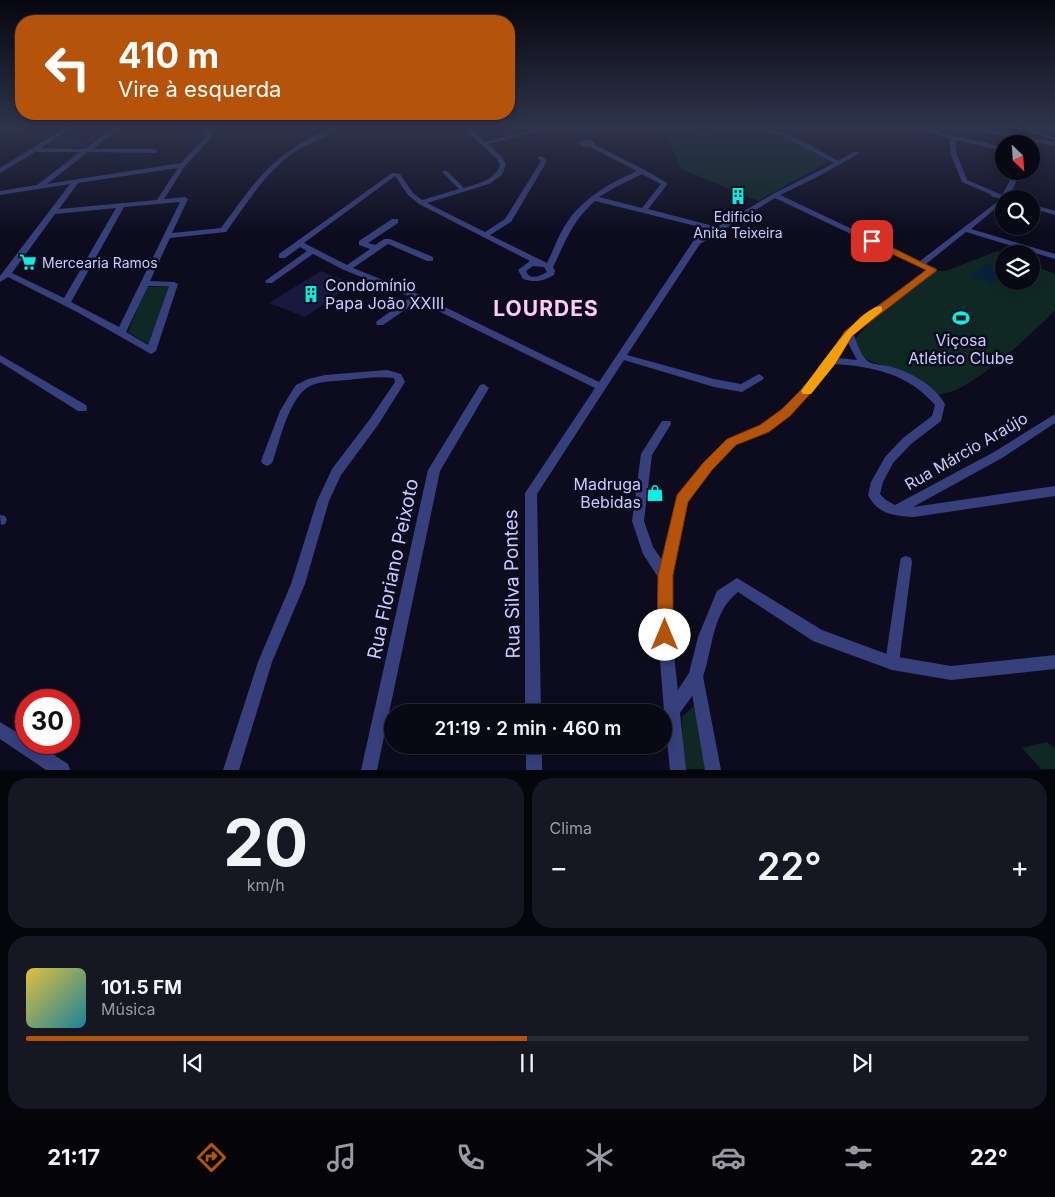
<!DOCTYPE html>
<html lang="pt">
<head>
<meta charset="utf-8">
<style>
  body { margin:0; font-family:Inter,sans-serif; background:#171723; color:#f1f3f6; height:100vh; display:flex; flex-direction:column; font-size:19px; white-space:nowrap }
  * { box-sizing:border-box; margin:0 }
  p { font-size:16px; color:#999aa1 }
  .icon { flex:none; width:28px; height:28px; fill:none; stroke:currentColor; stroke-width:2; stroke-linecap:round; stroke-linejoin:round }
  .map { position:relative; height:770px; overflow:hidden }
  .panel { display:flex; flex-direction:column; gap:8px; padding:8px; background:#05050c; flex:1 }
  .panel>* { flex:none }
  .guide { position:absolute; left:15px; top:15px; width:500px; height:105px; border-radius:20px; box-shadow:0 2px 12px #0003,0 0 0 1px #292a35; background:#b45309; color:#fff; overflow:hidden }
  .needle { width:32px; rotate:155deg }
  .controls { position:absolute; left:995px; top:135px; display:grid; gap:10px }
  .controls a { display:grid; place-items:center; width:45px; height:45px; border-radius:50%; background:#090916; box-shadow:0 2px 12px #0003,0 0 0 1px #292a35; font-size:25px }
  .speed { position:absolute; left:15px; top:689px; display:flex; gap:10px; font-size:25px; font-weight:700; text-align:center }
  .speed>* { display:grid; place-content:center; width:65px; height:65px; border-radius:50%; background:#090916; box-shadow:0 2px 12px #0003,0 0 0 1px #292a35; line-height:1 }
  .speed .limit { border:8px solid #d22; background:#fff; color:#111 }
  .pin { position:absolute; display:grid; place-items:center; width:42px; height:42px; color:#fff; margin:-21px; border-radius:10px; box-shadow:0 2px 8px #0006 }
  .me { position:absolute; width:55px; margin:-28px; rotate:0deg; stroke-linejoin:round; filter:drop-shadow(0 0 4px #0008) }
  .turn { display:flex; align-items:center; gap:18px; height:105px; padding:0 20px; font-size:22px }
  .turn .icon { width:65px; height:65px; stroke-width:2.5 }
  .turn b { display:block; font-size:35px; line-height:42px }
  .big { font-size:38px; font-weight:600; line-height:1.1 }
  .panel .widget { flex:1; display:flex; flex-direction:column; justify-content:center; gap:8px; min-width:0; padding:0 18px; border-radius:20px; background:#171723 }
  .panel .dial { align-items:center; gap:0 }
  .dial b { font-size:65px; line-height:1 }
  .song { display:flex; align-items:center; gap:15px }
  .cover { width:60px; height:60px; border-radius:8px; background:linear-gradient(135deg,hsl(50 70% 55%),hsl(190 70% 35%)) }
  .played { height:5px; border-radius:2px; background:linear-gradient(90deg,#b45309 50%,#292a35 50%) }
  .keys { display:flex; justify-content:space-around; direction:ltr }
  .heat { display:flex; justify-content:space-between; align-items:center; font-size:28px; direction:ltr }
  .panel .tiles { flex:1; display:grid; gap:8px; grid-template-columns:1fr 1fr }
  .widget:last-child { grid-column:span 2 }
  .trip { position:absolute; left:384px; top:704px; width:288px; height:50px; border-radius:25px; background:#090916; box-shadow:0 2px 12px #0003,0 0 0 1px #292a35; font-weight:600; line-height:50px; text-align:center }
  .tab-bar { display:flex; height:80px; justify-content:space-around; align-items:center; background:#040409; color:#999aa1 }
  .tab-bar .icon { width:35px; height:35px }
  .tab-bar .current { color:#b45309 }
  .tab-bar b { font-size:22px; color:#f1f3f6 }
  .map>svg:first-child { display:block }
  .green { fill:#0f2823 }
  .water { fill:#09223a }
  .lines { fill:none; stroke-linecap:round; stroke-linejoin:round }
  .stream { stroke:#09223a; stroke-width:2 }
  .building { fill:#1a183e }
  .minor { fill:#373f7d; fill-rule:evenodd }
  .tertiary { fill:#373f7d; fill-rule:evenodd }
  .route { fill:#b45309; stroke:#753606 }
  .slow { fill:#f59e0b }
  .labels { text-anchor:middle; dominant-baseline:central; stroke-width:5; stroke-linejoin:round; paint-order:stroke }
  .far-poi-label { font-size:14px; fill:#c9cbff; stroke:#0c0c1e }
  .poi-label { font-size:16px; fill:#c9cbff; stroke:#0c0c1e; text-anchor:start }
  .street-label { font-size:16px; fill:#c9cbff; stroke:#0c0c1e }
  .near-street-label { font-size:19px; fill:#c9cbff; stroke:#0c0c1e }
  .district-label { font-size:21px; font-weight:bold; letter-spacing:1px; fill:#ffcbf4; stroke:#0c0c1e }
</style>
</head>
<body>
<div class="map">
<svg width="1055" height="770" viewBox="0 0 1055 770">
  <rect width="100%" height="100%" fill="#0c0c1e"/>
  <path class="green" d="M684,126C692,126 695,130 702,132C715,136 730,134 743,135L749,127L780,133L830,161L758,201L681,169L665,131Z
    M997,251L1005,254L1004,281H1031V264L1055,274V310C1032,334 989,373 960,388C953,392 945,393 938,395L895,370L868,360L860,355L855,339L881,311L934,271H946Z
    M169,286L148,344L128,332L146,287Z
    M697,703L711,769H683L682,717Z
    M1047,742L1055,748V769H1041L1022,748Z"/>
  <path class="water" d="M986,264L1004,272L991,284L971,276Z"/>
  <g class="lines">
    <path class="stream" d="M0,139L13,132L18,126"/>
  </g>
  <path class="building" d="M61,137L95,139L84,147L47,146Z
    M321,271L354,284L305,317L269,303Z"/>
  <g class="lines">
    <path class="minor" d="M68,126H75L41,148L85,149L102,136L120,126H128L106,138L93,149H155L158,151L155,153L88,152L47,184L181,163L207,136L198,126H204L213,136L185,166L164,199L185,197L188,199L172,233L221,228C252,187 266,161 314,136C324,131 333,126 344,126C329,136 311,142 296,151C265,172 248,202 226,232L170,238L150,281L174,282L178,284L156,351L151,354L77,312L8,277L0,282V276L70,184L0,195V191L37,185L80,152H35L2,172L0,173V168ZM178,168L157,200L59,209L78,183ZM180,202L119,327L71,302L124,207ZM116,208L64,298L12,273L55,214ZM148,286H169L148,345L126,332Z
      M461,126H468L485,142L547,126H558L488,144L502,157L506,165L502,175L489,184L427,203L485,232L505,219L541,161L537,157L542,156L547,161L511,222L490,235L547,263C553,251 557,239 564,227C581,199 608,184 637,171L588,146L584,147L579,144V142C585,138 590,139 595,143V145L645,170L667,183V185L648,209L717,227L773,194L834,163L781,135L743,126C780,126 807,143 838,161L854,152H858V154L819,176L780,195L920,261L997,202H1001V204L971,229L1055,254V259L966,232L926,264L936,268V272L880,312L854,335C857,343 861,357 869,362C875,365 885,365 892,367C912,373 934,385 945,404L941,421L911,444L893,463L883,482L880,494L886,500L895,505L994,452L1055,414V423L1002,458L913,507L1055,486V496L914,517C895,516 878,515 868,495L871,482L885,457L903,438L932,416L935,405C909,374 872,366 833,364L790,416L769,431L736,445L712,469L688,502L672,575V635L680,711L677,716L672,719L667,716L664,711L658,635V577L643,554L632,521L641,454L662,421H670L671,424L652,455L644,521L653,547L662,560L676,500L704,463L728,439L761,425L782,410L828,359L846,332L874,308L927,270L775,198L700,244L627,355L714,379L741,384L759,374L762,376L764,378L762,380L742,392L714,387L624,360L537,494L541,712H525V493L595,388L418,301L383,325H377L376,323L377,321L411,297L344,270L313,254L272,283H266L265,281L307,251L300,247L285,258H279V254L392,173L400,174L413,193L422,200L459,189L443,173V171H447L464,188C479,183 494,181 500,165L497,159ZM642,174L661,184L642,208L599,197L614,188ZM395,176L408,195L419,204L530,261L518,270L523,279C536,283 543,281 554,275L555,270L553,267C566,241 572,221 595,201L712,230L694,240L599,382L420,295L353,268L388,244L427,261H433V257L390,239H384L375,245L368,243L398,223V219H392L359,241V245L370,249L347,265L304,243ZM533,266L544,267L547,272C540,276 530,281 526,271ZM848,343L857,360L838,358Z
      M900,126H911L1004,147V151L956,140V152L967,180L1002,195L1015,171H1021L1009,197L1012,199L1004,200L991,196L990,194L962,182L950,152V138Z
      M953,126H966L1055,142V146Z
      M1011,126H1020L1055,138V140Z
      M1031,204L1055,211V215L1031,208Z
      M0,355L86,405L87,408L86,411H78L0,362Z
      M387,370L401,374L405,382L378,425L341,475L329,501L305,584L272,662L239,770H223L258,662L291,584L317,501L332,469L370,419L395,382L394,378C379,376 363,378 348,380C335,381 321,381 310,386C289,397 280,440 273,461L271,464L267,466L263,464L261,461L280,411L292,391L296,385L308,379L325,375Z
      M484,384L489,388L440,471L377,770H361L428,470L480,385Z
      M0,515L5,516L7,520L5,524L1,525Z
      M906,556L911,558L912,562L899,663L897,668L892,670L887,668L885,663L900,562L901,558Z
      M696,669L701,671L703,676L721,770H705L689,676L691,671Z
      M0,722L26,738V742H34L68,764L70,770H46L0,739Z
      M526,745H542V770H526Z"/>
    <path class="tertiary" d="M737,578L822,630L892,656L951,666L1055,655V669L951,680L892,670L813,641L738,592C712,612 713,648 703,677C699,689 687,702 680,713L686,770H670L664,711L689,673L698,637L717,591Z"/>
  </g>
  <linearGradient id="sky" x2="0" y2="1"><stop stop-color="#070710"/><stop offset="0.54" stop-color="#2e344c"/><stop offset="1" stop-color="#2e344c" stop-opacity="0"/></linearGradient>
  <rect width="1055" height="234" fill="url(#sky)"/>
  <path class="route" d="M869,239H875L937,270L852,336L835,364L811,393L790,416L769,432L736,445L712,470L688,502L673,575V635L671,641L665,643L660,641L657,635L658,575L677,495L703,463L727,439L760,425L782,409L803,388L827,358L845,331L926,270L869,243Z"/>
  <path class="slow" d="M879,306L882,307V311L852,336L835,364L811,394H803L801,391L803,388C820,367 854,313 879,306Z"/>
  <defs>
    <g id="building-bare" transform="scale(1.35)"><path d="M-4-6H4V6H1V3H-1V6H-4ZM-2.5-4.3h1.7v1.8h-1.7ZM.8-4.3h1.7v1.8H.8ZM-2.5-1h1.7V.8h-1.7ZM.8-1h1.7V.8H.8Z" fill="#02f2e4" stroke="#0c0c1e" stroke-width="2.5" paint-order="stroke"/></g>
    <g id="supermarket-bare" transform="scale(1.35)"><path d="M-6-5.5h2.5l.6 2H6L4.5 2H-2.5L-4.4-4H-6ZM-1.5 3.2a1.3 1.3 0 1 0 .1 0ZM3 3.2a1.3 1.3 0 1 0 .1 0Z" fill="#02f2e4" stroke="#0c0c1e" stroke-width="2.5" paint-order="stroke"/></g>
    <g id="stadium-bare" transform="scale(1.35)"><path d="M0-5a6.5 5 0 1 0 0 10a6.5 5 0 1 0 0-10ZM-3.5-1.8h7v3.6h-7Z" fill="#02f2e4" stroke="#0c0c1e" stroke-width="2.5" paint-order="stroke"/></g>
    <g id="shop-bare" transform="scale(1.35)"><path d="M-5-2.5h2.3a2.7 3.5 0 0 1 5.4 0H5L5.5 6h-11ZM-1.5-2.5h3a1.5 2.3 0 0 0-3 0Z" fill="#02f2e4" stroke="#0c0c1e" stroke-width="2.5" paint-order="stroke"/></g>
  </defs>
  <g fill-rule="evenodd">
    <use href="#building-bare" x="738" y="196"/>
    <use href="#supermarket-bare" x="28" y="262"/>
    <use href="#building-bare" x="311" y="294"/>
    <use href="#stadium-bare" x="961" y="318"/>
    <use href="#shop-bare" x="655" y="493"/>
  </g>
  <g class="labels">
    <g class="far-poi-label">
      <text x="738" y="216">Edificio<tspan x="738" dy="16">Anita Teixeira</tspan></text>
      <text x="42" y="262" text-anchor="start">Mercearia Ramos</text>
    </g>
    <g class="poi-label">
      <text x="325" y="285">Condomínio<tspan x="325" dy="18">Papa João XXIII</tspan></text>
      <text x="961" y="340" text-anchor="middle">Viçosa<tspan x="961" dy="18">Atlético Clube</tspan></text>
      <text x="641" y="484" text-anchor="end">Madruga<tspan x="641" dy="18">Bebidas</tspan></text>
    </g>
    <g class="street-label">
      <text transform="translate(966 451) rotate(-30)">Rua Márcio Araújo</text>
    </g>
    <g class="near-street-label">
      <text transform="translate(393 569) rotate(-78)">Rua Floriano Peixoto</text>
      <text transform="translate(512 584) rotate(-91)">Rua Silva Pontes</text>
    </g>
    <g class="district-label">
      <text x="546" y="308">LOURDES</text>
    </g>
  </g>
</svg>
<div class="controls">
<a><svg class="needle" viewBox="-14 -14 28 28"><path d="M0-13l5 13h-10z" fill="#e53935"/><path d="M0 13l5-13h-10z" fill="#999aa1"/></svg></a>
<a><svg class="icon" aria-label="search" viewBox="0 0 24 24"><circle cx="10" cy="10" r="6"/><path d="M15 15l6 6"/></svg></a>
<a><svg class="icon" aria-label="layers" viewBox="0 0 24 24"><path d="M12 4l9 5-9 5-9-5zM3 14l9 5 9-5"/></svg></a>
</div>
<div class="speed"><div class="limit">30</div></div>
<div class="pin" style="left:872px;top:241px;background:#d93025"><svg class="icon" aria-label="arrive" viewBox="0 0 24 24"><path d="M6 21V4h12l-3 4 3 4H6"/></svg></div>
<svg class="me" style="left:665px;top:635px" viewBox="-20 -20 40 40"><circle r="19" fill="#fff"/><path d="M0-13L10 11 0 6-10 11z" fill="#b45309"/></svg>
<div class="trip">21:19 · 2 min · 460 m</div>
<div class="guide">
<div class="turn"><svg class="icon" aria-label="left" viewBox="0 0 24 24"><path d="M17 20v-9H6M10 6l-5 5 5 5"/></svg><div><b>410 m</b>Vire à esquerda</div></div>
</div>
</div>
<section class="panel">
<div class="tiles">
<div class="widget dial"><b>20</b><p>km/h</p></div>
<div class="widget"><p>Clima</p>
<div class="heat"><a>−</a><b class="big">22°</b><a>+</a></div>
</div>
<div class="widget">
<div class="song"><i class="cover"></i><div><b>101.5 FM</b><p>Música</p></div></div>
<div class="played"></div>
<div class="keys"><svg class="icon" aria-label="previous" viewBox="0 0 24 24"><path d="M18 5L8 12l10 7zM5 5v14"/></svg><svg class="icon" aria-label="pause" viewBox="0 0 24 24"><path d="M8 5v14M16 5v14"/></svg><svg class="icon" aria-label="next" viewBox="0 0 24 24"><path d="M6 5l10 7-10 7zM19 5v14"/></svg></div>
</div>
</div>
</section>
<nav class="tab-bar">
<b>21:17</b>
<svg class="icon current" aria-label="directions" viewBox="0 0 24 24"><path d="M12 3l9 9-9 9-9-9zM9 14v-3h6M13 9l2 2-2 2"/></svg>
<svg class="icon" aria-label="music" viewBox="0 0 24 24"><path d="M9 18V5l10-2v13"/><circle cx="6" cy="18" r="3"/><circle cx="16" cy="16" r="3"/></svg>
<svg class="icon" aria-label="phone" viewBox="0 0 24 24"><path d="M5 4h4l2 5-3 2q2 4 5 5l2-3 5 2v4C11 20 4 13 5 4z"/></svg>
<svg class="icon" aria-label="climate" viewBox="0 0 24 24"><path d="M12 3v18M4 7l16 10M4 17L20 7"/></svg>
<svg class="icon" aria-label="car" viewBox="0 0 24 24"><path d="M5 17H2v-5l4-1 3-4h7l3 4 3 1v5h-3M9 17h6M6 11h13"/><circle cx="7" cy="17" r="2"/><circle cx="17" cy="17" r="2"/></svg>
<svg class="icon" aria-label="filters" viewBox="0 0 24 24"><path d="M4 7h16M4 17h16"/><circle cx="9" cy="7" r="2"/><circle cx="15" cy="17" r="2"/></svg>
<b>22°</b>
</nav>
</body>
</html>
